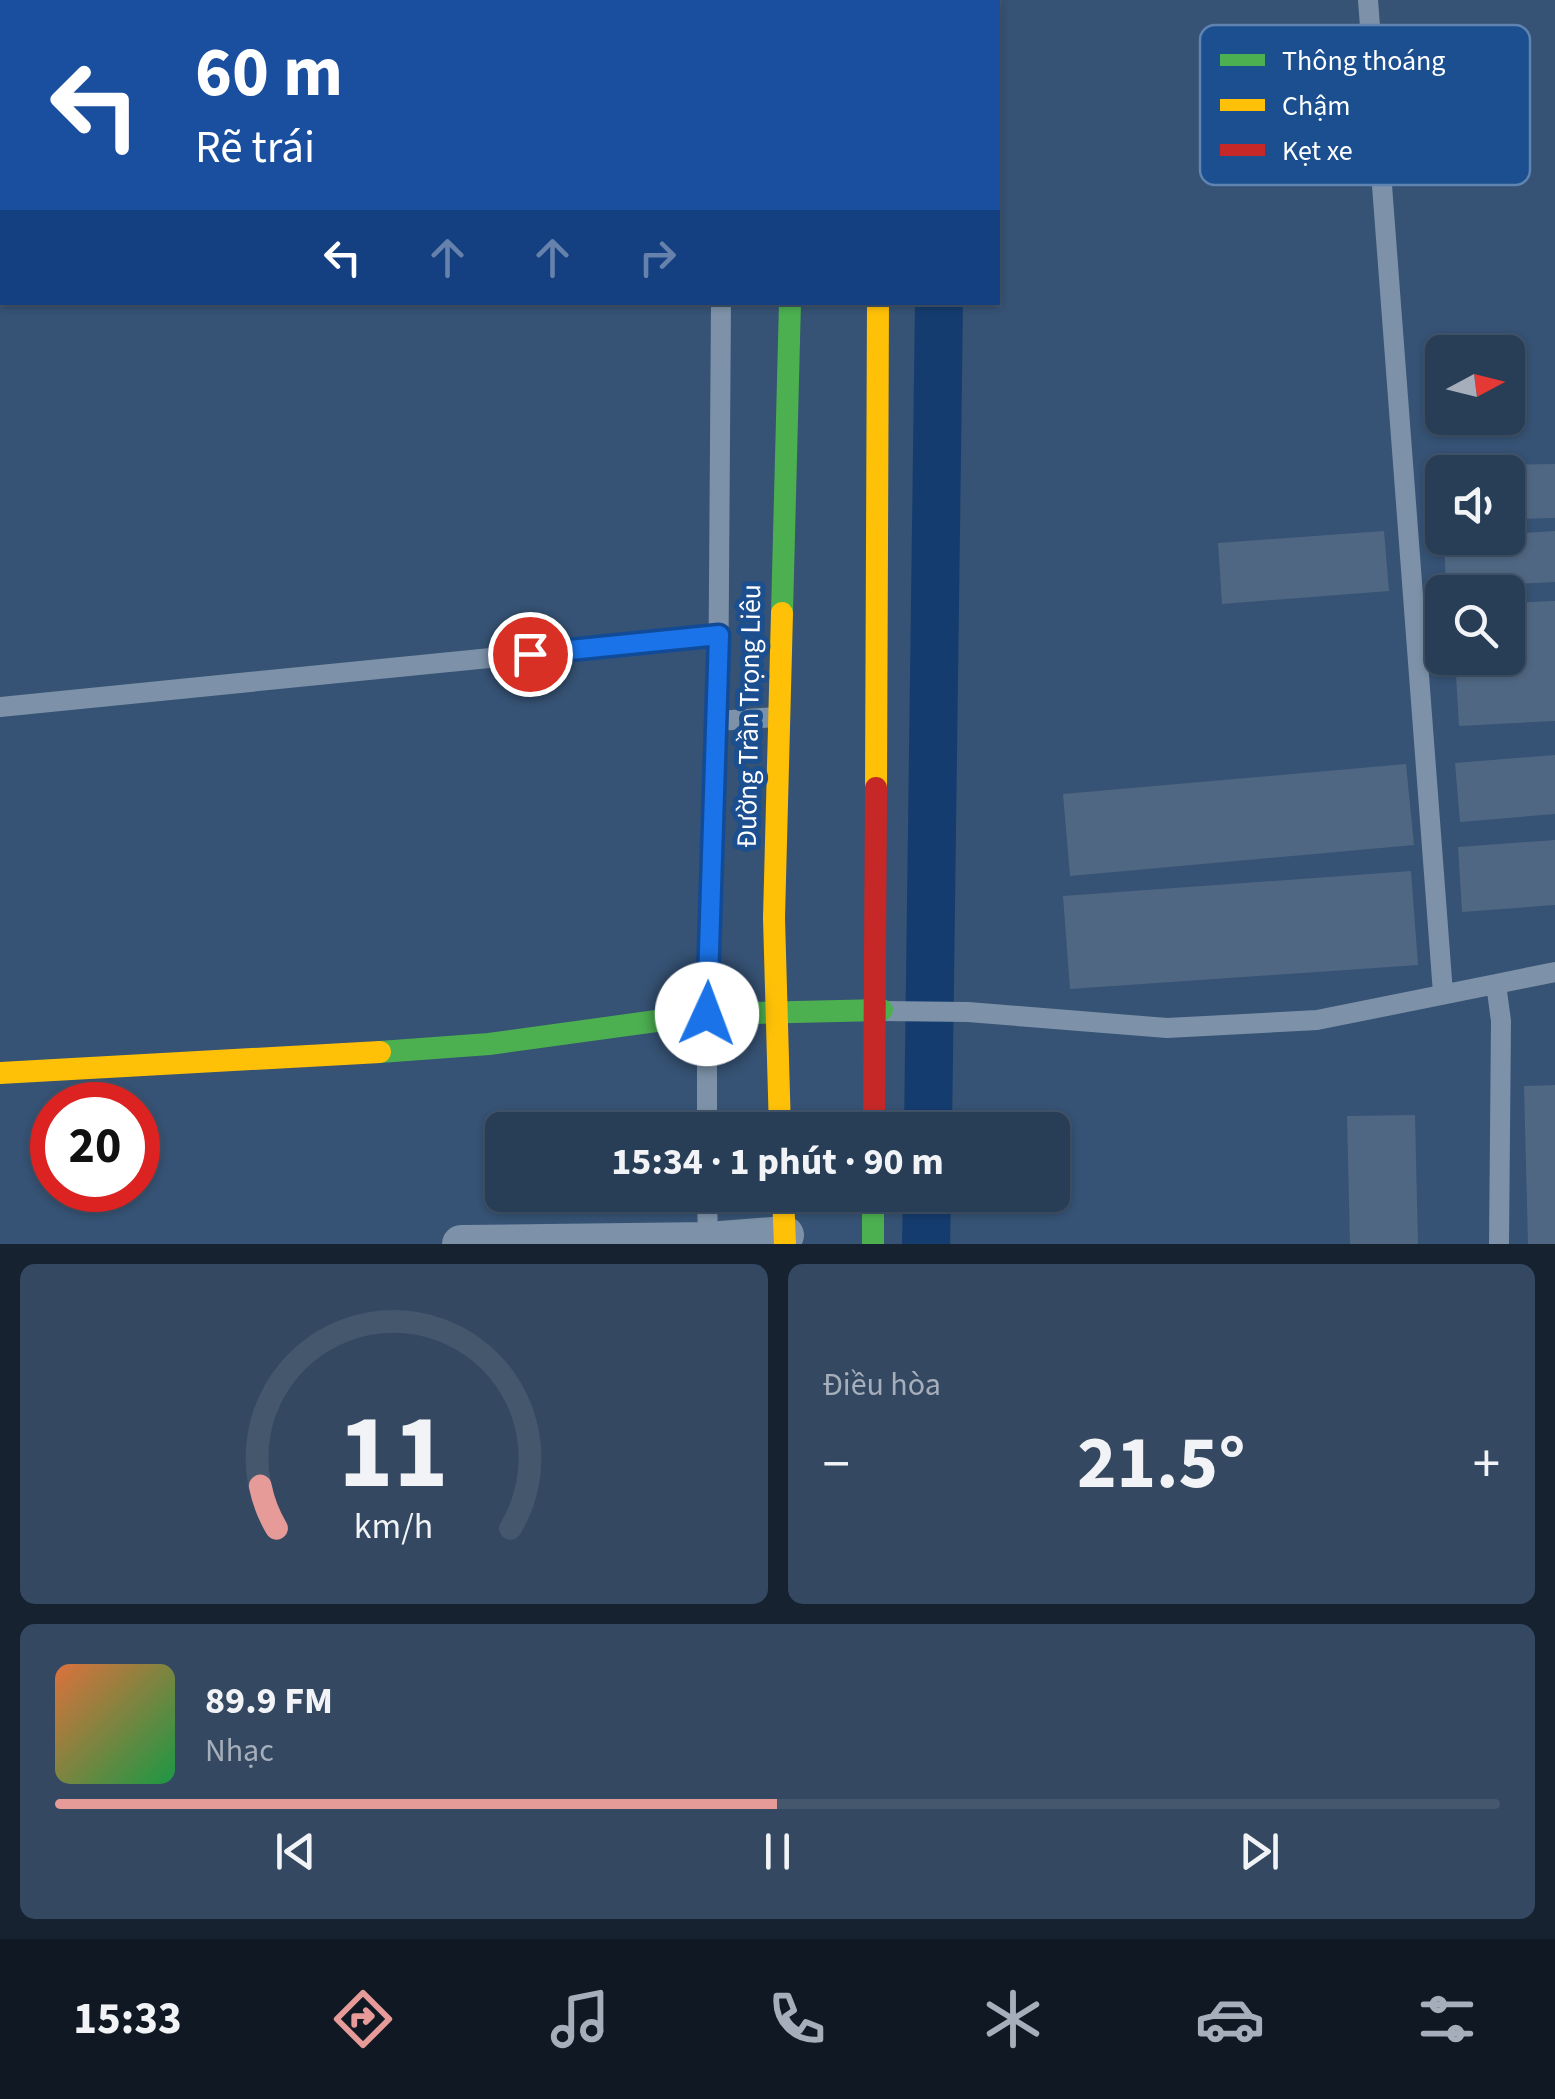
<!DOCTYPE html>
<html lang="vi">
<head>
<meta charset="utf-8">
<style>
  body { margin:0; font-family:"Source Sans 3",sans-serif; background:#344961; color:#f1f3f6; height:100vh; display:flex; flex-direction:column; font-size:38px; white-space:nowrap }
  * { box-sizing:border-box; margin:0 }
  p { font-size:32px; color:#a5aeba }
  .icon { flex:none; width:55px; height:55px; fill:none; stroke:currentColor; stroke-width:2; stroke-linecap:round; stroke-linejoin:round }
  .map { position:relative; height:1244px; overflow:hidden }
  .side { display:flex; flex-direction:column; gap:20px; padding:20px; background:#162230; flex:1 }
  .side>* { flex:none }
  .banner { position:absolute; left:0px; top:0px; width:1000px; height:305px; box-shadow:0 2px 8px #0004,0 0 0 2px #44576d; background:#1a4fa0; color:#fff; overflow:hidden }
  .needle { width:65px; rotate:83deg }
  .tools { position:absolute; left:1425px; top:335px; display:grid; gap:20px }
  .tools a { display:grid; place-items:center; width:100px; height:100px; border-radius:15px; background:#283e57; box-shadow:0 2px 8px #0004,0 0 0 2px #44576d; font-size:50px }
  .speed { position:absolute; left:30px; top:1082px; display:flex; gap:20px; font-size:50px; font-weight:700; text-align:center }
  .speed>* { display:grid; place-content:center; width:130px; height:130px; border-radius:50%; background:#283e57; box-shadow:0 2px 8px #0004,0 0 0 2px #44576d; line-height:1 }
  .speed .limit { border:15px solid #d22; background:#fff; color:#111 }
  .pin { position:absolute; display:grid; place-items:center; width:85px; height:85px; color:#fff; margin:-42px; border:5px solid #fff; border-radius:50%; box-shadow:0 2px 10px #0007 }
  .me { position:absolute; width:110px; margin:-55px; rotate:2deg; stroke-linejoin:round; filter:drop-shadow(0 0 8px #0008) }
  .turn { display:flex; align-items:center; gap:35px; height:210px; padding:0 30px; font-size:45px }
  .turn .icon { width:130px; height:130px; stroke-width:2.5 }
  .turn b { display:block; font-size:70px; line-height:85px }
  .lanes { display:flex; align-items:center; height:95px; padding:0 30px; background:#0003; justify-content:center; gap:50px; direction:ltr }
  .lanes .off { opacity:.35 }
  .big { font-size:75px; font-weight:700; line-height:1.1 }
  .side .widget { flex:1; display:flex; flex-direction:column; justify-content:center; gap:15px; min-width:0; padding:0 35px; border-radius:15px; background:#344961 }
  .side .dial { align-items:center; gap:0 }
  .dial svg { height:260px; overflow:visible; fill:none; stroke:#44576d; stroke-width:7; stroke-linecap:round; text-anchor:middle }
  .dial text { fill:#f1f3f6; stroke:none }
  .song { display:flex; align-items:center; gap:30px }
  .cover { width:120px; height:120px; border-radius:15px; background:linear-gradient(135deg,hsl(20 70% 55%),hsl(140 70% 35%)) }
  .played { height:10px; border-radius:5px; background:linear-gradient(90deg,#e69b98 50%,#44576d 50%) }
  .keys { display:flex; justify-content:space-around; direction:ltr }
  .heat { display:flex; justify-content:space-between; align-items:center; font-size:55px; direction:ltr }
  .side .tiles { flex:1; display:grid; gap:20px; grid-template-columns:1fr 1fr }
  .widget:last-child { grid-column:span 2 }
  .trip { position:absolute; left:485px; top:1112px; width:585px; height:100px; border-radius:15px; background:#283e57; box-shadow:0 2px 8px #0004,0 0 0 2px #44576d; font-weight:700; line-height:100px; text-align:center }
  .tab-bar { display:flex; height:160px; justify-content:space-around; align-items:center; background:#101923; color:#a5aeba }
  .tab-bar .icon { width:70px; height:70px }
  .tab-bar .current { color:#e69b98 }
  .tab-bar b { font-size:45px; color:#f1f3f6 }
  .map>svg:first-child { display:block }
  .lines { fill:none; stroke-linecap:round; stroke-linejoin:round }
  .canal { stroke:#153c6e; stroke-width:48 }
  .building { fill:#506783 }
  .lane { stroke:#7d92a8; stroke-width:20 }
  .street { stroke:#7d92a8; stroke-width:38 }
  .fast { stroke:#4caf50; stroke-width:22 }
  .slow { stroke:#ffc107; stroke-width:22 }
  .jam { stroke:#c62828; stroke-width:22 }
  .route-casing { stroke:#114b97; stroke-width:25 }
  .route { stroke:#1a73e8; stroke-width:18 }
  .labels { text-anchor:middle; dominant-baseline:central; stroke-width:10; stroke-linejoin:round; paint-order:stroke }
  .street-label { font-size:28px; fill:#fff; stroke:#1b4f8f }
  .key { fill:#1b4f8f; stroke:#5f84b1; stroke-width:2.5 }
  .key-label { font-size:28px; fill:#fff }
</style>
</head>
<body>
<div class="map">
<svg width="1555" height="1244" viewBox="0 0 1555 1244">
  <rect width="100%" height="100%" fill="#365274"/>
  <g class="lines">
    <path class="canal" d="M942,2L943,0
      M928,1130L939,302
      M926,1244L927,1195"/>
  </g>
  <path class="building" d="M1555,464V518L1508,519V472H1450V466Z
    M1384,531L1389,591L1222,604L1218,543Z
    M1555,531V582L1446,587L1444,538H1508V534Z
    M1555,601V721L1459,726L1455,658H1508V603Z
    M1555,755V814L1460,822L1455,763Z
    M1406,764L1414,845L1070,876L1063,794Z
    M1555,840V905L1462,912L1458,847Z
    M1411,871L1418,965L1070,989L1063,896Z
    M1555,1085V1244H1528L1524,1086Z
    M1415,1115L1418,1244H1350L1347,1116Z"/>
  <g class="lines">
    <path class="lane" d="M1368,0L1443,993
      M723,2V0
      M0,707L719,635
      M718,721L776,717
      M1496,984L1555,972
      M883,1011L968,1012L1167,1028L1317,1020L1496,984L1501,1021L1499,1244
      M707,1130V1014L718,721L721,302
      M707,1195L708,1241"/>
    <path class="street" d="M461,1244L708,1241L785,1235"/>
    <path class="fast" d="M782,613L790,302
      M380,1052L489,1044L707,1014L882,1010
      M873,1195V1244"/>
    <path class="slow" d="M884,0V2
      M876,788L878,302
      M0,1073L380,1052
      M780,1130L774,918L782,613
      M783,1195L785,1244"/>
    <path class="jam" d="M798,0V2
      M874,1130L876,788"/>
  </g>
  <g class="lines">
    <g class="route-casing">
      <path id="route" d="M530,654L719,635L707,1014"/>
    </g>
    <use href="#route" class="route"/>
  </g>
  <g class="labels">
    <g class="street-label">
      <text transform="translate(749 716) rotate(-89)">Đường Trần Trọng Liêu</text>
    </g>
  </g>
  <rect x="1200" y="25" width="330" height="160" rx="15" class="key"/>
  <rect x="1220" y="54" width="45" height="12" fill="#4caf50"/>
  <rect x="1220" y="99" width="45" height="12" fill="#ffc107"/>
  <rect x="1220" y="144" width="45" height="12" fill="#c62828"/>
  <g class="key-label">
    <text x="1282" y="70">Thông thoáng</text>
    <text x="1282" y="115">Chậm</text>
    <text x="1282" y="160">Kẹt xe</text>
  </g>
</svg>
<div class="tools">
<a><svg class="needle" viewBox="-14 -14 28 28"><path d="M0-13l5 13h-10z" fill="#e53935"/><path d="M0 13l5-13h-10z" fill="#a5aeba"/></svg></a>
<a><svg class="icon" aria-label="sound" viewBox="0 0 24 24"><path d="M4 9h4l5-4v14l-5-4H4zM17 9q2 3 0 6"/></svg></a>
<a><svg class="icon" aria-label="search" viewBox="0 0 24 24"><circle cx="10" cy="10" r="6"/><path d="M15 15l6 6"/></svg></a>
</div>
<div class="speed"><div class="limit">20</div></div>
<div class="pin" style="left:530px;top:654px;background:#d93025"><svg class="icon" aria-label="arrive" viewBox="0 0 24 24"><path d="M6 21V4h12l-3 4 3 4H6"/></svg></div>
<svg class="me" style="left:707px;top:1014px" viewBox="-20 -20 40 40"><circle r="19" fill="#fff"/><path d="M0-13L10 11 0 6-10 11z" fill="#1a73e8"/></svg>
<div class="trip">15:34 · 1 phút · 90 m</div>
<div class="banner">
<div class="turn"><svg class="icon" aria-label="left" viewBox="0 0 24 24"><path d="M17 20v-9H6M10 6l-5 5 5 5"/></svg><div><b>60 m</b>Rẽ trái</div></div>
<div class="lanes"><svg class="icon" aria-label="left" viewBox="0 0 24 24"><path d="M17 20v-9H6M10 6l-5 5 5 5"/></svg><svg class="icon off" aria-label="ahead" viewBox="0 0 24 24"><path d="M12 20V5M6 11l6-6 6 6"/></svg><svg class="icon off" aria-label="ahead" viewBox="0 0 24 24"><path d="M12 20V5M6 11l6-6 6 6"/></svg><svg class="icon off" aria-label="right" viewBox="0 0 24 24"><path d="M7 20v-9h11M14 6l5 5-5 5"/></svg></div>
</div>
</div>
<section class="side">
<div class="tiles">
<div class="widget dial"><svg viewBox="0 0 100 80">
<path d="M14 69A42 42 0 1 1 86 69"/>
<path d="M14 69A42 42 0 0 1 9 56" stroke="#e69b98"/>
<text x="50" y="56" font-size="32" font-weight="700">11</text>
<text x="50" y="72" font-size="11">km/h</text>
</svg></div>
<div class="widget"><p>Điều hòa</p>
<div class="heat"><a>−</a><b class="big">21.5°</b><a>+</a></div>
</div>
<div class="widget">
<div class="song"><i class="cover"></i><div><b>89.9 FM</b><p>Nhạc</p></div></div>
<div class="played"></div>
<div class="keys"><svg class="icon" aria-label="previous" viewBox="0 0 24 24"><path d="M18 5L8 12l10 7zM5 5v14"/></svg><svg class="icon" aria-label="pause" viewBox="0 0 24 24"><path d="M8 5v14M16 5v14"/></svg><svg class="icon" aria-label="next" viewBox="0 0 24 24"><path d="M6 5l10 7-10 7zM19 5v14"/></svg></div>
</div>
</div>
</section>
<nav class="tab-bar">
<b>15:33</b>
<svg class="icon current" aria-label="directions" viewBox="0 0 24 24"><path d="M12 3l9 9-9 9-9-9zM9 14v-3h6M13 9l2 2-2 2"/></svg>
<svg class="icon" aria-label="music" viewBox="0 0 24 24"><path d="M9 18V5l10-2v13"/><circle cx="6" cy="18" r="3"/><circle cx="16" cy="16" r="3"/></svg>
<svg class="icon" aria-label="phone" viewBox="0 0 24 24"><path d="M5 4h4l2 5-3 2q2 4 5 5l2-3 5 2v4C11 20 4 13 5 4z"/></svg>
<svg class="icon" aria-label="climate" viewBox="0 0 24 24"><path d="M12 3v18M4 7l16 10M4 17L20 7"/></svg>
<svg class="icon" aria-label="car" viewBox="0 0 24 24"><path d="M5 17H2v-5l4-1 3-4h7l3 4 3 1v5h-3M9 17h6M6 11h13"/><circle cx="7" cy="17" r="2"/><circle cx="17" cy="17" r="2"/></svg>
<svg class="icon" aria-label="filters" viewBox="0 0 24 24"><path d="M4 7h16M4 17h16"/><circle cx="9" cy="7" r="2"/><circle cx="15" cy="17" r="2"/></svg>
</nav>
</body>
</html>
